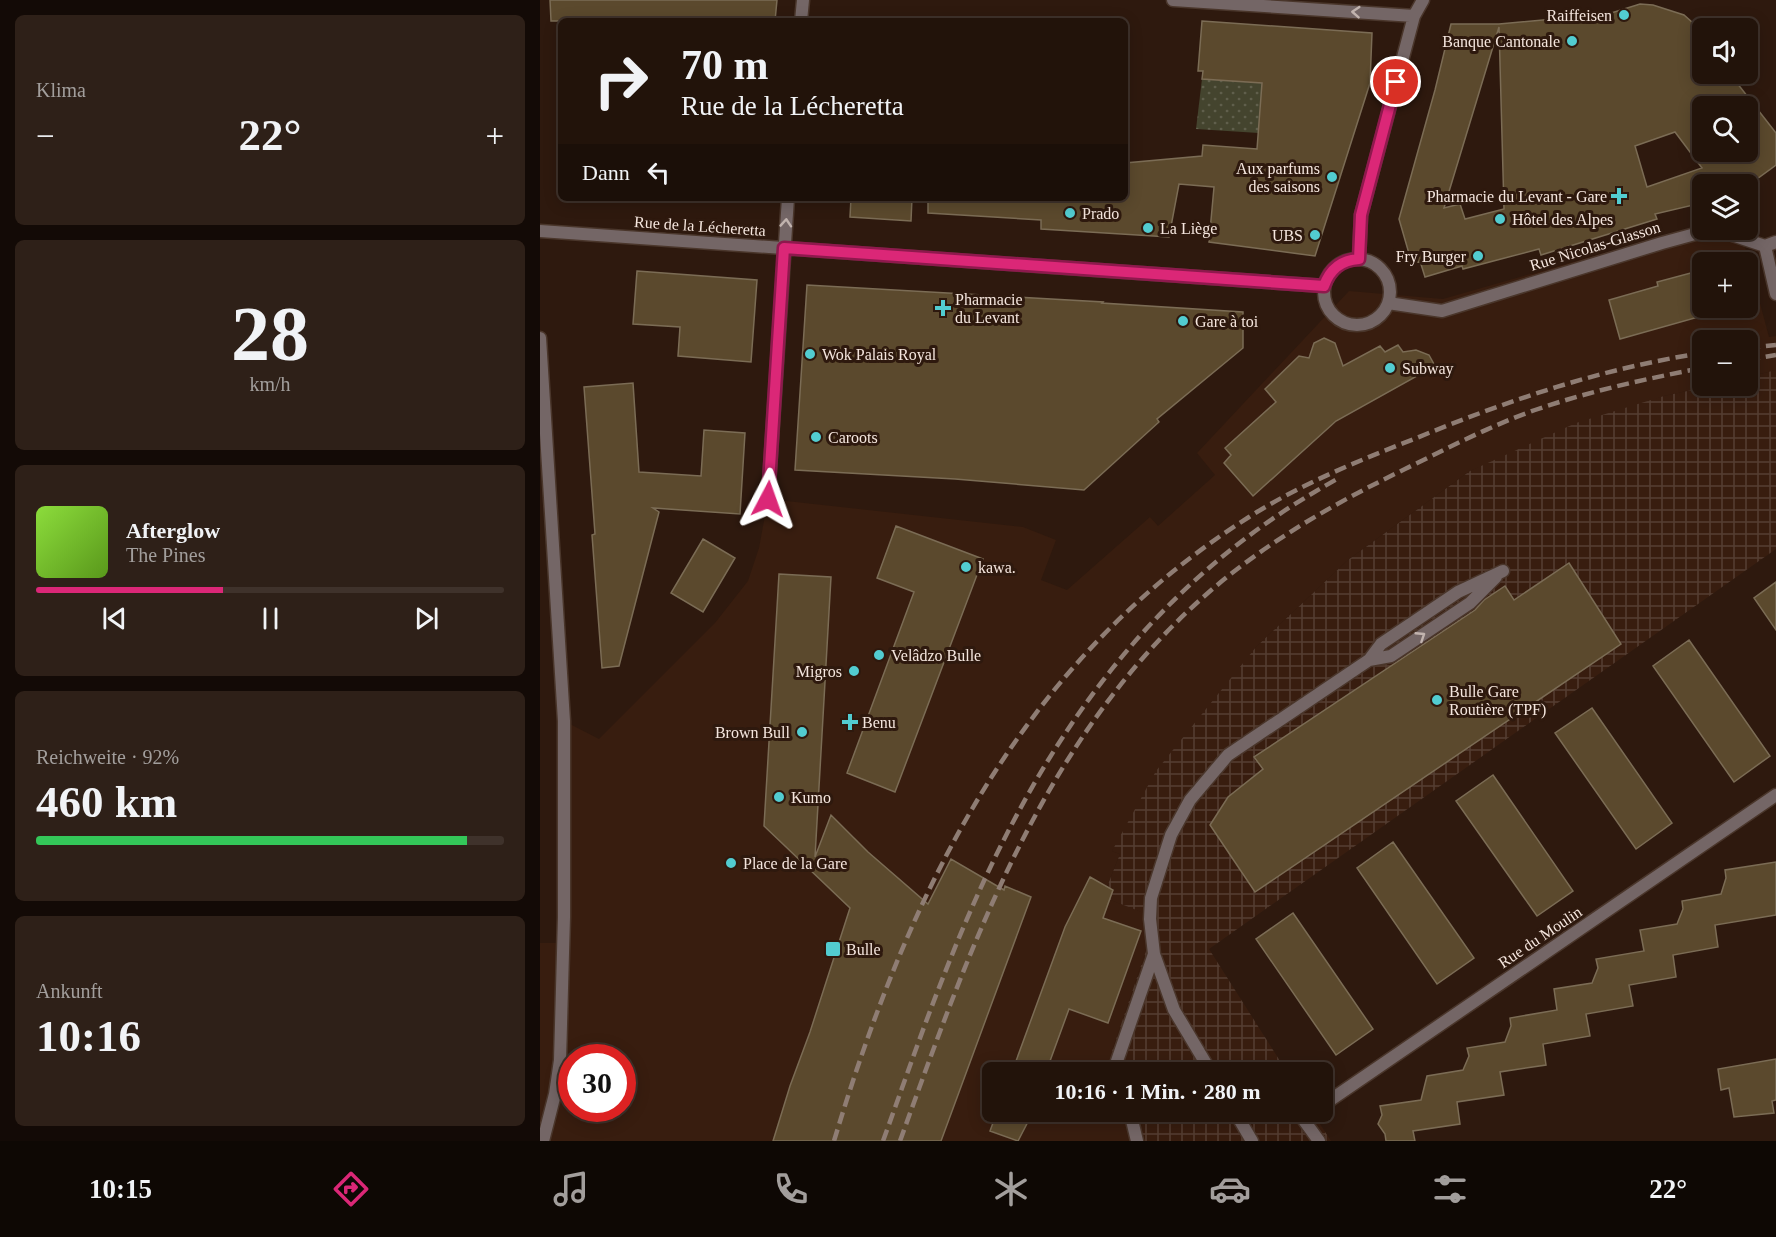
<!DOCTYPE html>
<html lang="de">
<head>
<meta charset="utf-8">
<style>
  body { margin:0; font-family:Georgia,serif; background:#2e2018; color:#f1f3f6; height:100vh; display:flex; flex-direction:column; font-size:22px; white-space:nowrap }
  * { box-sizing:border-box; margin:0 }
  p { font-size:20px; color:#a29e9c }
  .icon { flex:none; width:33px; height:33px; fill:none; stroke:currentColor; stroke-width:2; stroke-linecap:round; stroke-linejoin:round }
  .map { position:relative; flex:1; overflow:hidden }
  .details { display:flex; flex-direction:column; gap:15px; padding:15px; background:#130a06; width:540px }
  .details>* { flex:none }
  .guide { position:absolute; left:18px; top:18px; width:570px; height:183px; border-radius:9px; box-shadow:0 3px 15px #0003,0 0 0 2px #3f322b; background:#22130a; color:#f1f3f6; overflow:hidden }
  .fabs { position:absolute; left:1152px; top:18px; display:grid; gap:12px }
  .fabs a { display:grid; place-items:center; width:66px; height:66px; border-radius:9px; background:#22130a; box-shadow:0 3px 15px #0003,0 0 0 2px #3f322b; font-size:30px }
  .speed { position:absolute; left:18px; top:1044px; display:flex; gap:12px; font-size:30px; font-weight:700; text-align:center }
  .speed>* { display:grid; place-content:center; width:78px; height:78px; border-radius:50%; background:#22130a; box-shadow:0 3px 15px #0003,0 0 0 2px #3f322b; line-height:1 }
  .speed .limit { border:9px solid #d22; background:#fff; color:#111 }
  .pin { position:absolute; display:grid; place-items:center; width:51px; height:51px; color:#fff; margin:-26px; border:3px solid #fff; border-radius:50%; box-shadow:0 2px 6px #0007 }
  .me { position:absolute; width:66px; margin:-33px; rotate:4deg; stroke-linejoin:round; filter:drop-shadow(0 0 4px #0008) }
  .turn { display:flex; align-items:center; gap:21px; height:126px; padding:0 24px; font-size:27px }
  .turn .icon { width:78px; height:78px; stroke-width:2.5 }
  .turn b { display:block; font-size:42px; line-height:51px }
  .then { display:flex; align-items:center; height:57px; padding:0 24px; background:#0003; gap:12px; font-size:22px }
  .big { font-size:45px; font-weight:700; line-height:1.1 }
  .details .widget { flex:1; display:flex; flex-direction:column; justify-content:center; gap:9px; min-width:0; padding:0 21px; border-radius:9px; background:#2e2018 }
  .details .dial { align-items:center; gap:0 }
  .dial b { font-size:78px; line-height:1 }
  .song { display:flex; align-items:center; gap:18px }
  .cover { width:72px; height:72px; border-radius:9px; background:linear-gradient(135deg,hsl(90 70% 55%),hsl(90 70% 35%)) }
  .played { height:6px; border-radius:3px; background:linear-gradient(90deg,#db2777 40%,#3f322b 40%) }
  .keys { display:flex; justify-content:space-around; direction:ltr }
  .heat { display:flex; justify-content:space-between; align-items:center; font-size:33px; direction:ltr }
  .charge { height:9px; border-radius:4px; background:linear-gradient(90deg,#34c759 92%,#3f322b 0) }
  .trip { position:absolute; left:442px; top:1062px; width:351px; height:60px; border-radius:9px; background:#22130a; box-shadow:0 3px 15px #0003,0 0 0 2px #3f322b; font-weight:700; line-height:60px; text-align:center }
  .tab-bar { display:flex; height:96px; justify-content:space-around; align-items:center; background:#0e0804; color:#a29e9c }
  .tab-bar .icon { width:42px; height:42px }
  .tab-bar .on { color:#db2777 }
  .tab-bar b { font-size:27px; color:#f1f3f6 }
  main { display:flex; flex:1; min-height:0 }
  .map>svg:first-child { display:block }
  .built { fill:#381d0f; fill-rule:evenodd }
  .industrial { fill:url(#industrial-grid) }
  .garden { fill:url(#garden-dots) }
  .building { fill:#5b492d; stroke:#7b6c55; stroke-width:1.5; fill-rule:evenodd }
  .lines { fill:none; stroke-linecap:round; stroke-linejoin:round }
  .street-casing { stroke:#4a362b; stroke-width:15 }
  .street { stroke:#746666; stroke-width:12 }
  .rail { stroke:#8f7d74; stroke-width:4.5; stroke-dasharray:12 6; stroke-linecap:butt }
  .oneway { stroke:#c1b3ae }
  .route-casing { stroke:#8e194d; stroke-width:15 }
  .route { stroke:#db2777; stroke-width:10 }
  .poi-dot { fill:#52ccd0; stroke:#2e190e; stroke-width:2 }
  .labels { text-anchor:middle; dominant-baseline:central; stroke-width:6; stroke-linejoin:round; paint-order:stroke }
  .poi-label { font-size:16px; fill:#f5e6de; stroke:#2e190e; text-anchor:start }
  .street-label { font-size:16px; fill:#f5e6de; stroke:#2e190e }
</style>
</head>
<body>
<main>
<section class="details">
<div class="widget"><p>Klima</p>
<div class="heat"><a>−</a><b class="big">22°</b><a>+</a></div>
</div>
<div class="widget dial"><b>28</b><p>km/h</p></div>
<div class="widget">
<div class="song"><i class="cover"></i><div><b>Afterglow</b><p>The Pines</p></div></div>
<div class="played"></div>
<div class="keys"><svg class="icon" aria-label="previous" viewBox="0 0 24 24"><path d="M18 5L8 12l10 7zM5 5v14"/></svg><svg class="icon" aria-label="pause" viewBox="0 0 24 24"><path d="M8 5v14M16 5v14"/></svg><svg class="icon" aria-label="next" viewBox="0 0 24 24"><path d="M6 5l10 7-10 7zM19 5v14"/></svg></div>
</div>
<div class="widget"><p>Reichweite · 92%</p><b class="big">460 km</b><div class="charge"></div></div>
<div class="widget"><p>Ankunft</p><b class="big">10:16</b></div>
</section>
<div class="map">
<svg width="1236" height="1141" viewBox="0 0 1236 1141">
  <defs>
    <pattern id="industrial-grid" width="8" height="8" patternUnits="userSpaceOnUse" patternTransform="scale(1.5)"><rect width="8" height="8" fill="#381d0f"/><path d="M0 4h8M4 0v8" fill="none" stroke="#553e32"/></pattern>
    <pattern id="garden-dots" width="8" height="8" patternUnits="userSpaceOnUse" patternTransform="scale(1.5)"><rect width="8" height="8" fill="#44442e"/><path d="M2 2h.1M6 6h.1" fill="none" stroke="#605f4c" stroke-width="1.8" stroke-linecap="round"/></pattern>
  </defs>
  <rect width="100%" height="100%" fill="#2e190e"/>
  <path class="built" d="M1162,225V230H1189L1205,247L1229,337L1236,336V370L1208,377V340H1162V386H1171L1124,396L930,471L808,560L716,647L572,851L580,854L563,897L605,913L608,945L572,1051L578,1072H453V1112H589L597,1141H0V943H23L24,721L59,739L175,623L208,581L219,548L228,499L483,527L516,540L501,580L527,590L610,517L618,526L675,475L657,453L809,291L903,299ZM1162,262H1208V308H1162ZM32,1058H82V1108H32Z"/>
  <path class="industrial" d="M1236,370V549L669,949L747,1072H578L572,1051L608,945L604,913L563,897L580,854L572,851L616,771L716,647L808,560L930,471L1036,423L1124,396L1171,386H1208V377Z
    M589,1112H772L791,1141H597Z"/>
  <path class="garden" d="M662,79L722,83L719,133L656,129Z"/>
  <path class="building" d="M10,0H237L235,21H11Z
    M1100,4L1113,5L1144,15L1162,31V74H1190L1236,133V165L1210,184H1162V203L1115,214L1117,219L1001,255L999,249L923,269L922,266L885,277L880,261L872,264L859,219L895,90L911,24H959L1068,14ZM959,27L964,209L925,219L920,204L904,208ZM1162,106H1208V152H1162ZM1135,132L1162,168L1107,187L1095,146Z
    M662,21L832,33L830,83L775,256L669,242L674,187L639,184L629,237L501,229V220L388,213V198H585V163L662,156L663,145L717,149L722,83L662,79L663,71H658Z
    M311,198H372L371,221L310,217Z
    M1162,270V316L1080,339L1069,300L1118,286L1117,282Z
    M97,271L217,280L211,362L138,356L140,327L93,324Z
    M267,285L563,302L562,303L703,312V348L617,419L619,422L544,490L415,479L255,470Z
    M784,338L795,343L803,366L840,346L845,352L858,345L863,352L876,350L889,355L895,366L796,421L713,496L684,463L691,455L685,448L736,402L725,389L759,356L769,358L774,343Z
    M93,383L99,472L161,476L164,430L205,433L200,514L113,508L119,512L79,666L62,668L52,535L55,534L44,387Z
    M356,526L443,559L355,792L307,773L374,592L337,578Z
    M163,539L195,558L163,612L131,593Z
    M1029,563L1081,644L715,892L670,825L688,797L723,769L714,757L935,610L944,600L965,586L974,600Z
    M239,574L291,577L275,857L291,815L328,852L388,904L411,859L464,890L465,886L491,897L401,1141H233L250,1086L270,1032L310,908L224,826Z
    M1236,582V630L1214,598Z
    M1149,640L1230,756L1194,782L1113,666Z
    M1052,708L1132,823L1096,849L1015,733Z
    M953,775L1033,891L997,916L916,801Z
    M853,842L934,958L897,984L817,868Z
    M1236,862V915L1175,925L1178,947L1133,955L1136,977L1089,985L1093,1006L1046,1014L1050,1036L1003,1044L1006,1065L960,1072L964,1095L917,1102L920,1124L873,1131L875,1141H846L845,1134L838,1124L842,1115L840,1106L881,1100L887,1076L923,1070L929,1056L927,1048L965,1042L971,1026L970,1018L1017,1010L1014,989L1052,983L1058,968L1056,959L1104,951L1100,930L1137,924L1143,909L1142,901L1181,894L1186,878L1185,870Z
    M550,877L573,890L563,918L601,931L568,1023L529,1009L506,1072H472L525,927Z
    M753,913L833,1029L796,1055L716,939Z
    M1236,1059V1100L1232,1101L1234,1113L1194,1117L1189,1088L1181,1090L1178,1069Z
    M457,1112H493L478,1141L450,1131Z"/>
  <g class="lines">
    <g class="street-casing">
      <path id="street" d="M633,0L874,16
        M261,21L263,0
        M0,231L784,286
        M1225,246L1236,294
        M784 292a33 33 0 1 1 66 0a33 33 0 1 1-66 0Z
        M819,259L821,215L874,16L883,0
        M848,303L902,311L1122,243L1166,231L1177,230L1225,246L1236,242
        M0,338L24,721V917L20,1060L15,1094L3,1141
        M228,499L248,198
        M829,660L851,656L930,603L956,577
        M580,1072L577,1061L614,954
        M671,1072L634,1010L614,954L610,919L611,898L631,835L650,800L688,755L829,660L841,644L918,592L963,571
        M783,1105L1236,795
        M590,1112L597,1141
        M695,1112L712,1141
        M774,1112L763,1119L779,1141"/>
    </g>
    <use href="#street" class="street"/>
    <path class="rail" d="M1208,348L1236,345
      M1208,360L1236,355
      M294,1141C370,889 480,662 709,517C761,484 818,461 874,439C969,400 1060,369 1162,353
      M343,1141C363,1086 382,1030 404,975C486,765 596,589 799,478
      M360,1141C432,942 504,735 669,592C728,541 795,503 865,469C908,448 950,426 995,410C1050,391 1105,379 1162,368"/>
  </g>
  <defs><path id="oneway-chevron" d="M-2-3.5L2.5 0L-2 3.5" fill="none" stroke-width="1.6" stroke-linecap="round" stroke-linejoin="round" transform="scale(1.5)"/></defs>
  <g class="oneway">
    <use href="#oneway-chevron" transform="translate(816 12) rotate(-176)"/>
    <use href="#oneway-chevron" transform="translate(246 223) rotate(-86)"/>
    <use href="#oneway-chevron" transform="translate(881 636) rotate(-33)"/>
  </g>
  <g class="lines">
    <g class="route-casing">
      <path id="route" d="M228,499L244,248L784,286C790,269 801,260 819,259L821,215L856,82"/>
    </g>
    <use href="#route" class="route"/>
  </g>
  <g class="poi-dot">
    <circle cx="1084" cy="15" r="6"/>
    <circle cx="1032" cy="41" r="6"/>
    <circle cx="792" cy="177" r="6"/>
    <path d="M1076 187h6v6h6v6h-6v6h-6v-6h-6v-6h6z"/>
    <circle cx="530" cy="213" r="6"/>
    <circle cx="960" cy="219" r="6"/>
    <circle cx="608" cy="228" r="6"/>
    <circle cx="775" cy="235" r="6"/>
    <circle cx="938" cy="256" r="6"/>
    <path d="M400 299h6v6h6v6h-6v6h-6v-6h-6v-6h6z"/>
    <circle cx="643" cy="321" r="6"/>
    <circle cx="270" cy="354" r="6"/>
    <circle cx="850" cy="368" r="6"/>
    <circle cx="276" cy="437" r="6"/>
    <circle cx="426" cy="567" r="6"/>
    <circle cx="339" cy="655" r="6"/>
    <circle cx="314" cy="671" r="6"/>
    <circle cx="897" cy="700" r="6"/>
    <path d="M307 713h6v6h6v6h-6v6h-6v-6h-6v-6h6z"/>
    <circle cx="262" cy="732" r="6"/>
    <circle cx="239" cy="797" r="6"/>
    <circle cx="191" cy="863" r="6"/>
    <rect x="285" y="941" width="16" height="16" rx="3"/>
  </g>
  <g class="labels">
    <g class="poi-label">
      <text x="1072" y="15" text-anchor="end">Raiffeisen</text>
      <text x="1020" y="41" text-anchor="end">Banque Cantonale</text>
      <text x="780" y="168" text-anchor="end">Aux parfums<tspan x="780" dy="18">des saisons</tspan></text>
      <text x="1067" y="196" text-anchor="end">Pharmacie du Levant - Gare</text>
      <text x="542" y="213">Prado</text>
      <text x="972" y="219">Hôtel des Alpes</text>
      <text x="620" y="228">La Liège</text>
      <text x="763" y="235" text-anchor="end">UBS</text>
      <text x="926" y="256" text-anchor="end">Fry Burger</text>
      <text x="415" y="299">Pharmacie<tspan x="415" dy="18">du Levant</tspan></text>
      <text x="655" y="321">Gare à toi</text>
      <text x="282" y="354">Wok Palais Royal</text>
      <text x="862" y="368">Subway</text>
      <text x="288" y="437">Caroots</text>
      <text x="438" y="567">kawa.</text>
      <text x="351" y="655">Velâdzo Bulle</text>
      <text x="302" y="671" text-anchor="end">Migros</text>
      <text x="909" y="691">Bulle Gare<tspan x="909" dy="18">Routière (TPF)</tspan></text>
      <text x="322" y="722">Benu</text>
      <text x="250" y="732" text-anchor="end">Brown Bull</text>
      <text x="251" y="797">Kumo</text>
      <text x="203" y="863">Place de la Gare</text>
      <text x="306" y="949">Bulle</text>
    </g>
    <g class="street-label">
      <text transform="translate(160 226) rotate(4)">Rue de la Lécheretta</text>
      <text transform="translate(1055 246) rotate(-17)">Rue Nicolas-Glasson</text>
      <text transform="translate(1000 937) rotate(-34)">Rue du Moulin</text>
    </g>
  </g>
</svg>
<div class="fabs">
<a><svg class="icon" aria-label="sound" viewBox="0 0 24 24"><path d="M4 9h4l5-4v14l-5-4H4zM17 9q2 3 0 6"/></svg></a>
<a><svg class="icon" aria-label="search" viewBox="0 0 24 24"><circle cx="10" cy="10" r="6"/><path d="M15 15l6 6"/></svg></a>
<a><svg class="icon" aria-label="layers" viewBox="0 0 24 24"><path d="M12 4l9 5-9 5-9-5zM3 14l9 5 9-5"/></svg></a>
<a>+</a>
<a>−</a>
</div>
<div class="speed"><div class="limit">30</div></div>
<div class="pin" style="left:856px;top:82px;background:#d93025"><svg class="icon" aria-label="arrive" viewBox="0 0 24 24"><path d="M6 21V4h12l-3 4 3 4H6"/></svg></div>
<svg class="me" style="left:228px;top:499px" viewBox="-20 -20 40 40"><path d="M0-17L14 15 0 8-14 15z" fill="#db2777" stroke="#fff" stroke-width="4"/></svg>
<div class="trip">10:16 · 1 Min. · 280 m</div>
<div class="guide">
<div class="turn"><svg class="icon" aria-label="right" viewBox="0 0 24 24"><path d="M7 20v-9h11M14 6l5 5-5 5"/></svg><div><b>70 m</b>Rue de la Lécheretta</div></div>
<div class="then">Dann<svg class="icon" aria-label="left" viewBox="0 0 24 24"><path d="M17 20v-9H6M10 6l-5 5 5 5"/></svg></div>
</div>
</div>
</main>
<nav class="tab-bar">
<b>10:15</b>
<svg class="icon on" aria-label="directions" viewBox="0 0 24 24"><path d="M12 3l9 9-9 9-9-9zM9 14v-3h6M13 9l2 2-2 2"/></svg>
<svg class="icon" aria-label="music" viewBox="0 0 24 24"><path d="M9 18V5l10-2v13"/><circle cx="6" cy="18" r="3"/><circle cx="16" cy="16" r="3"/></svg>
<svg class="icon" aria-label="phone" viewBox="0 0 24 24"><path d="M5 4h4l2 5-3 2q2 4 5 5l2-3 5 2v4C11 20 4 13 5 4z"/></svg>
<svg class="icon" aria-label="climate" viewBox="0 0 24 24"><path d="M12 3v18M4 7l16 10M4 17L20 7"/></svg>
<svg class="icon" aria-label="car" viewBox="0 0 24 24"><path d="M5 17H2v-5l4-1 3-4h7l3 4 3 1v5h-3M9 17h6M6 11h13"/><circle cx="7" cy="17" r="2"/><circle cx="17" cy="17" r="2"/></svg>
<svg class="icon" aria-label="filters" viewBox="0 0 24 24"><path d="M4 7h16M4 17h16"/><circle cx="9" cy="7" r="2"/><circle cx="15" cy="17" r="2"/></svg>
<b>22°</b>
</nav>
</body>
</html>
